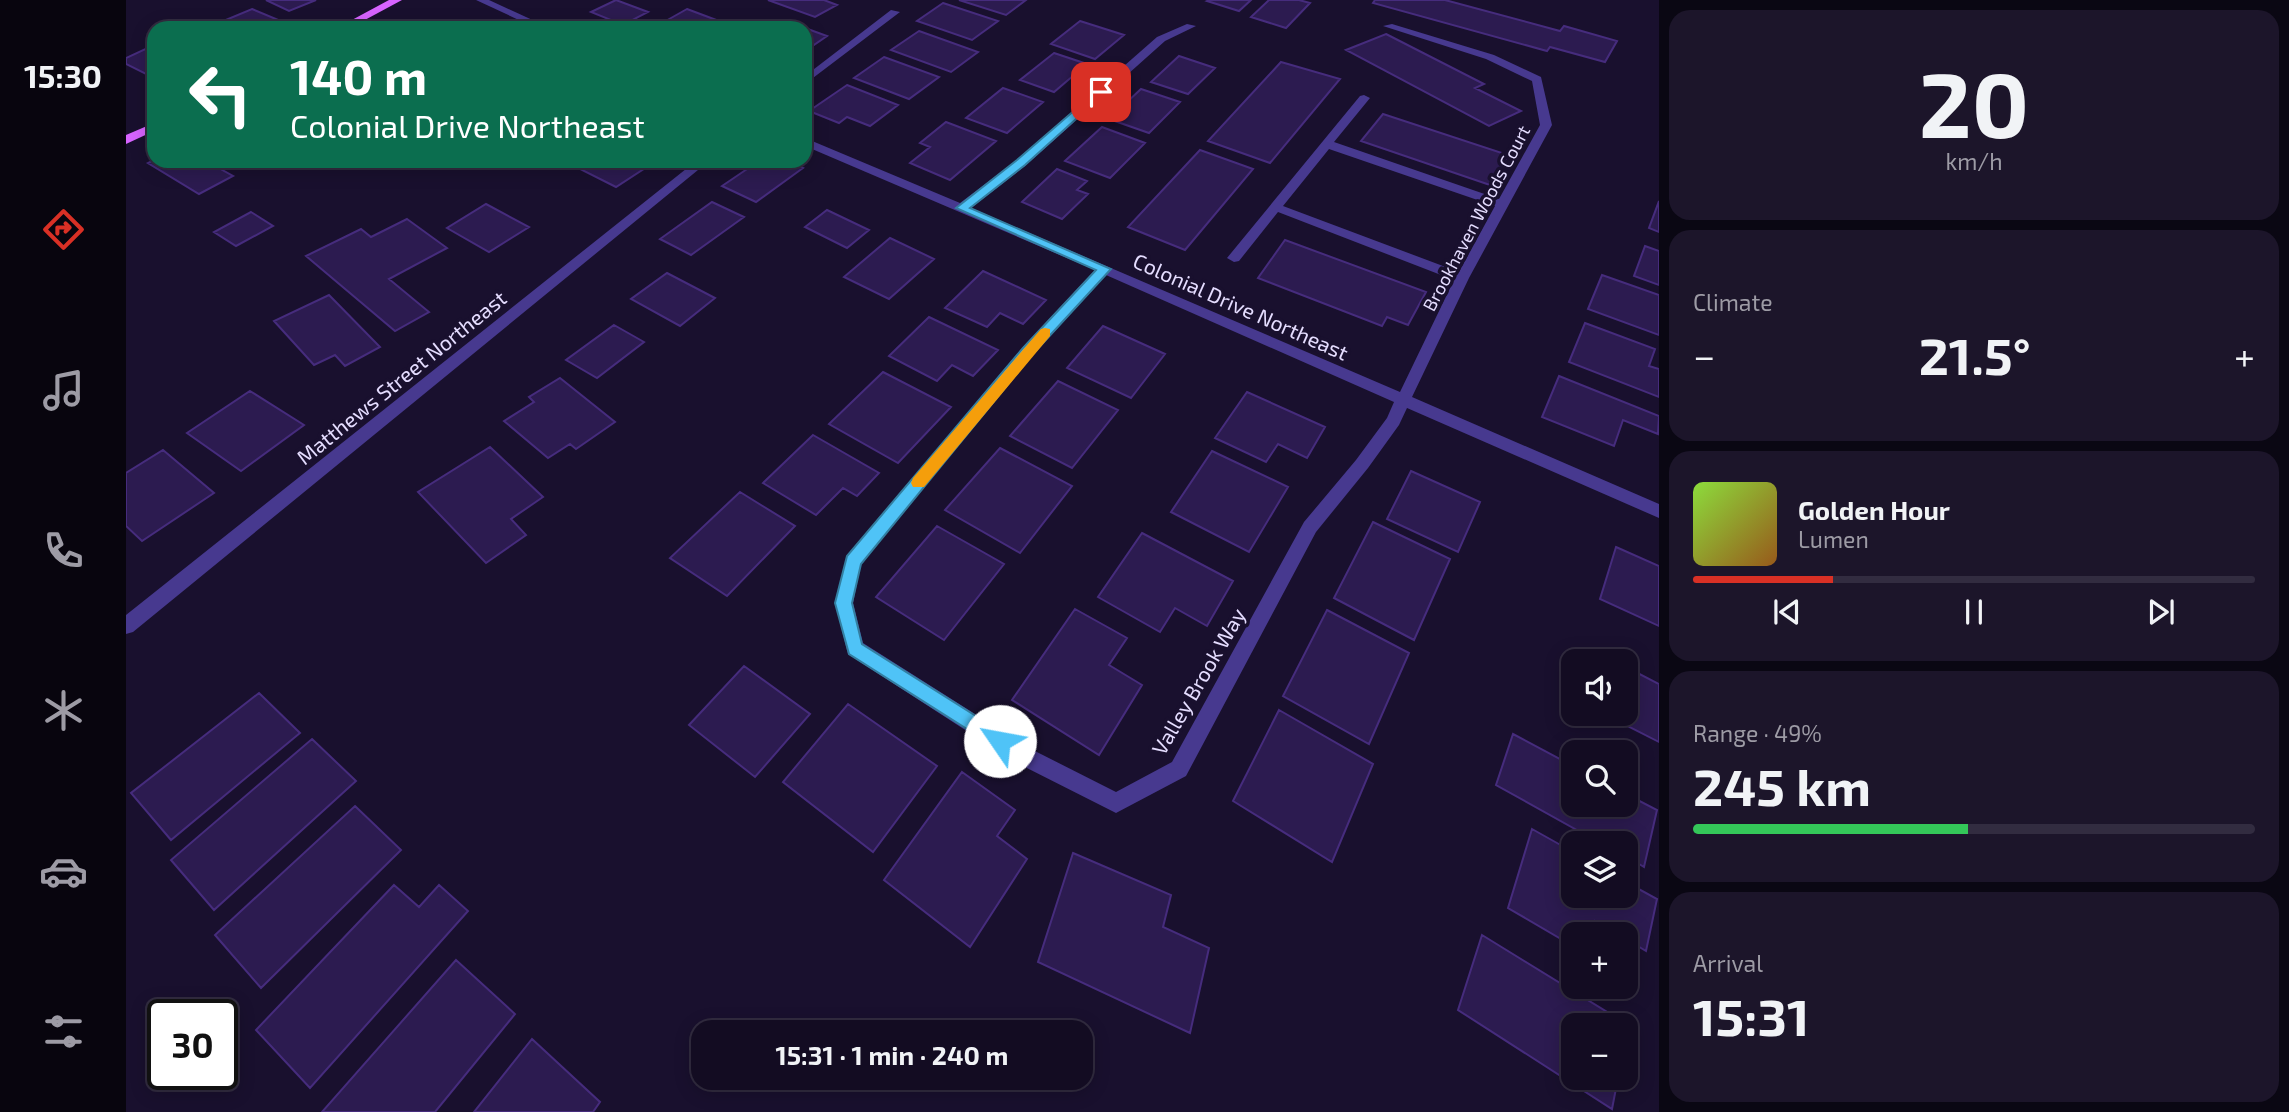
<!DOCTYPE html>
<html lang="en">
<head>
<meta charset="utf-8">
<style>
  body { margin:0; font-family:"Exo 2",sans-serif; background:#1c152a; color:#f1f3f6; height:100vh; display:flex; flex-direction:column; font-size:26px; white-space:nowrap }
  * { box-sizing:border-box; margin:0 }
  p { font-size:23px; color:#9d9ba5 }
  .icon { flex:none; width:38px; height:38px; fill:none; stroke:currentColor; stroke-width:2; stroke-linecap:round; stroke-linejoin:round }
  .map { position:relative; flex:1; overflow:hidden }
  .side { display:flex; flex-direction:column; gap:10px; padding:10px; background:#0a0713; width:630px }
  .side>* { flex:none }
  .top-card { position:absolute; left:21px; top:21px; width:665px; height:147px; border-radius:21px; box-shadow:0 4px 18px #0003,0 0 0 2px #322c40; background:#0b6e4f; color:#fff; overflow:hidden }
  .tools { position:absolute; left:1435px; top:649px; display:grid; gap:14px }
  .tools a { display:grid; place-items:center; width:77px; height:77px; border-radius:14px; background:#130c22; box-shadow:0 4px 18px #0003,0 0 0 2px #322c40; font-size:35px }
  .speed { position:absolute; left:21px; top:999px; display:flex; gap:14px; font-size:35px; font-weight:700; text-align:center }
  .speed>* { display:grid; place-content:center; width:91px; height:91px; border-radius:50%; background:#130c22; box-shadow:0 4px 18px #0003,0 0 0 2px #322c40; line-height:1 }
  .speed .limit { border:4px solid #111; border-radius:10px; background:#fff; color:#111 }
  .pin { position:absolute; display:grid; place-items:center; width:60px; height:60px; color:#fff; margin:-30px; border-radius:14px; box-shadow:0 4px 10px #0006 }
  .me { position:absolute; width:77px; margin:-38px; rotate:303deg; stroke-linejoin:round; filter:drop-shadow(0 0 5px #0008) }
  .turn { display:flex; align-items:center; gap:24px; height:147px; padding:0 28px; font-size:32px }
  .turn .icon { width:91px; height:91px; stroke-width:2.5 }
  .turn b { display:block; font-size:49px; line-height:60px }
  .big { font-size:52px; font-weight:700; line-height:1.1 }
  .side .tile { flex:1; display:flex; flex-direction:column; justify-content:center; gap:10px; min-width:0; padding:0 24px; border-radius:21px; background:#1c152a }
  .side .dial { align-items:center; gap:0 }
  .dial b { font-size:91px; line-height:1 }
  .song { display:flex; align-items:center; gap:21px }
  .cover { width:84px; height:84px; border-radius:10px; background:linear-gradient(135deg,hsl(90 70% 55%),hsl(30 70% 35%)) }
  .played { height:7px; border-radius:4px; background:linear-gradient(90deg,#d93025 25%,#322c40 25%) }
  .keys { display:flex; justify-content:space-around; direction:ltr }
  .heat { display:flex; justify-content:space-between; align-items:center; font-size:38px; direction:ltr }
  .charge { height:10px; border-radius:5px; background:linear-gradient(90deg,#34c759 49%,#322c40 0) }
  .trip { position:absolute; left:565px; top:1020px; width:402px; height:70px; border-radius:21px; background:#130c22; box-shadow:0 4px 18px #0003,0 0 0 2px #322c40; font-weight:700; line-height:70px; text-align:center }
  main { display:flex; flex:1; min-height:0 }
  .tabs { display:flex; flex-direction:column; width:126px; justify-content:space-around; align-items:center; background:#08050e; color:#9d9ba5 }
  .tabs .icon { width:49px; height:49px }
  .tabs .active { color:#d93025 }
  .tabs b { font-size:32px; color:#f1f3f6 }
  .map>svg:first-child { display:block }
  .building { fill:#2c1b50; stroke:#462c7d; stroke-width:2 }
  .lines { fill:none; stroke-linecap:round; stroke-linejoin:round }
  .minor { fill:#47398f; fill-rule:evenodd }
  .major { fill:#d764ff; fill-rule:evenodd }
  .route { fill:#4fc3f7; stroke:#337fa1; stroke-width:2 }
  .slow { fill:#f59e0b }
  .labels { text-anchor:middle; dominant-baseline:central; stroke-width:7; stroke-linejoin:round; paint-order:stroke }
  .far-street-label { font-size:18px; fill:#e5ddff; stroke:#19102e }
  .street-label { font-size:21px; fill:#e5ddff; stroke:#19102e }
</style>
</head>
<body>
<main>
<nav class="tabs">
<b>15:30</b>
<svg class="icon active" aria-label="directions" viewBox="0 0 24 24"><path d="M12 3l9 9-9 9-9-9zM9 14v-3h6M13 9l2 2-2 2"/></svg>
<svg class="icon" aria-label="music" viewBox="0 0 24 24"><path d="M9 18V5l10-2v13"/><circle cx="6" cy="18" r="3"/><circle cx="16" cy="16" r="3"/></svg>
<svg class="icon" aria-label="phone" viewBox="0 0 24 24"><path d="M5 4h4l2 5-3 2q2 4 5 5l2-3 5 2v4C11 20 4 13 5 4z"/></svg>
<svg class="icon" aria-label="climate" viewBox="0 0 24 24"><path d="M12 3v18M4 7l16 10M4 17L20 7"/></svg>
<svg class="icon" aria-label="car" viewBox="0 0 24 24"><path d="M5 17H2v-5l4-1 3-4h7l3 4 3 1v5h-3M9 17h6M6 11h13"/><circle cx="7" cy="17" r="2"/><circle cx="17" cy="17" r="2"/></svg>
<svg class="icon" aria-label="filters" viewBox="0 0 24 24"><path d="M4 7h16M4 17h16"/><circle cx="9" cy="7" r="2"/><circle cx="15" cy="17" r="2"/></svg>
</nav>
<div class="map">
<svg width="1533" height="1112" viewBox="0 0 1533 1112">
  <rect width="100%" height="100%" fill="#19102e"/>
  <path class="building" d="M140,0H190L163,11Z
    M490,0L522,12L497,25L465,12Z
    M642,0H698L711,5L689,17Z
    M833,0H900L880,15Z
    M1083,0H1125L1113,11L1081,1Z
    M1143,0H1173L1184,3L1160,28L1125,17Z
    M1249,0H1319L1434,31L1438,26L1491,41L1479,62L1424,47L1421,51L1247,3Z
    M817,3L872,21L846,40L791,21Z
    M126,9L150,19L130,28L83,27Z
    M561,9L601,24L594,28H554L538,22Z
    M325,20L344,28H308Z
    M954,21L998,35L969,59L925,44Z
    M679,28L701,36L679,51Z
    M793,31L852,52L825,72L765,50Z
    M1260,34L1358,84L1349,88L1395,111L1363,126L1220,50Z
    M28,45V78L0,64V58Z
    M928,53L961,64L928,92L894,80Z
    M1053,56L1089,68L1062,94L1025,82Z
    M758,57L813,77L783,99L728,78Z
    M1155,62L1214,79L1144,163L1082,141Z
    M721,85L772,105L744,126L721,117L713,123L683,111Z
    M877,88L917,102L881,133L840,118Z
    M1015,89L1054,102L1023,133L983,119Z
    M1257,114L1382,155L1364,185L1235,141Z
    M820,122L870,141L824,180L784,163L804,147L794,143Z
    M976,127L1019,143L984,178L939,161Z
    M1074,150L1127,169L1059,250L1002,227Z
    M28,160L80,161L107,176L73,194L22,163Z
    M459,161H530L490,187L450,167Z
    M633,161H662L677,168L630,202L596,186Z
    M931,169L961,181L951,190L962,194L936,219L896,202Z
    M1533,201V232L1523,228Z
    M586,202L618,217L565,255L534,239Z
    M360,204L403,227L363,252L321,228Z
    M701,210L743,230L721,248L679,227Z
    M125,212L147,226L110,246L88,232Z
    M281,219L321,248L263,279L303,312L269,331L180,256L235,229L245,237Z
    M764,238L808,259L763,299L718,277Z
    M1159,240L1300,292L1282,325L1261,317L1256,326L1132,278Z
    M1519,246L1533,251V285L1508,276Z
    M857,271L920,300L897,324L874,313L861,327L819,308Z
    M541,273L589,298L554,326L505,299Z
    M1476,275L1533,295V335L1462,309Z
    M203,295L254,347L219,366L209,355L188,365L148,321Z
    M803,317L872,350L847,376L826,365L811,381L763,356Z
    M1459,323L1529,349L1523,366L1533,369V397L1443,362Z
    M488,325L518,342L471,378L440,360Z
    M977,326L1039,354L1005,398L941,368Z
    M757,372L825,407L772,463L703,424Z
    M1433,376L1533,416L1532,434L1497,420L1488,446L1416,417Z
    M434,378L489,422L450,449L444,444L422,458L378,421L408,402L403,397Z
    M932,381L992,410L946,468L884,436Z
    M124,391L178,425L115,471L61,433Z
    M1121,392L1199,427L1181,458L1152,444L1140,462L1089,438Z
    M687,435L753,473L731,496L717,488L690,515L637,483Z
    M364,447L417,497L385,519L400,535L360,563L292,492Z
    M874,448L946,486L894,553L819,510Z
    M37,450L88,493L16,541L0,526V473Z
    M1086,451L1162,487L1123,552L1045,512Z
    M1285,471L1354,502L1332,552L1261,519Z
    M614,492L669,526L601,596L544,558Z
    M1247,522L1324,559L1288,640L1208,598Z
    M811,526L878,564L818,640L750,597Z
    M1016,533L1107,581L1081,626L1049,608L1034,632L972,597Z
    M1490,547L1533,566V626L1474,599Z
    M949,609L1001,638L983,665L1016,685L973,755L886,700Z
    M1201,610L1283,653L1243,744L1157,696Z
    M1463,650L1487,662H1460Z
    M618,666L684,714L629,777L563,725Z
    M1500,667L1533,684V742L1478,714H1500Z
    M133,693L174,733L45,840L5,793Z
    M722,704L811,766L747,852L657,782Z
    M1153,710L1247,764L1206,862L1107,801Z
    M1387,734L1447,766V805H1500V794L1531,810L1518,867L1500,856V844H1476L1370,785Z
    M186,739L230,781L88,910L45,860Z
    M836,772L889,810L871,836L901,859L844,947L758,880Z
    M229,806L275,850L135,988L89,935Z
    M1406,829L1447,852V896H1500V882L1531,899L1520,951L1500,939V934H1492L1469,921L1465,934H1447V946L1382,908Z
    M947,853L1045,895L1037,927L1083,948L1064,1033L912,962Z
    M268,885L293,907L313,885L342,911L184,1088L130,1030Z
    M1356,935L1504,1026L1500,1044V1026H1447V1078H1492L1486,1109L1332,1010Z
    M330,960L389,1014L309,1112H196Z
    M406,1039L474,1102L467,1112H348Z"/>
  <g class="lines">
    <path class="minor" d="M350,0H363L424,28H410Z
      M765,10L774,12L679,84V76Z
      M1061,24L1070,26L1039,41L899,166L845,208L1274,392L1328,280L1152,212L1113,261L1108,262L1101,258L1234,96L1238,95L1244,98L1208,142L1373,199L1414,125L1406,81L1360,59L1257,26L1266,24L1368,55L1415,77L1426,125L1343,278L1286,397L1533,504V518L1281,408L1273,425L1242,468L1190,532L1060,776L990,813L887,761L722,654L709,603L721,556L897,347L969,270L679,146V138L834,203L891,160L1031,37ZM1203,149L1369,206L1333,272L1157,206ZM980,275L1268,402L1261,418L1230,460L1178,522L1046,762L990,792L901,747L737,643L727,603L735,564L907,355Z
      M570,161H583L7,632L0,634V615Z"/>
    <path class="major" d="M263,0H276L224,28H211Z
      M28,123V131L0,144V135Z"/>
  </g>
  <path class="route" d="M972,90L980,92L899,165L844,208L985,269L906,355L735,564L726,603L736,644L880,735L883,741L880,747L874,750L723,654L709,603L721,556L897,348L970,270L830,208L891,160Z"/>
  <path class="slow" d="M919,328L924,329V336L798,487H787L785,483L787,478L915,329Z"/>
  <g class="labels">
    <g class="far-street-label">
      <text transform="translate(1350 218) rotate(-62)">Brookhaven Woods Court</text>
    </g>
    <g class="street-label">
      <text transform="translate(1115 306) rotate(24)">Colonial Drive Northeast</text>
      <text transform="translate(275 377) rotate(-39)">Matthews Street Northeast</text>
      <text transform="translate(1072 681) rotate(-60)">Valley Brook Way</text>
    </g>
  </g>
</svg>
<div class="tools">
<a><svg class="icon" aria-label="sound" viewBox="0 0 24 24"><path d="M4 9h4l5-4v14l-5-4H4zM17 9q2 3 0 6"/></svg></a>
<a><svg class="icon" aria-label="search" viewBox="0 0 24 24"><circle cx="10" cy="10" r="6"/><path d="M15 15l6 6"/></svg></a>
<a><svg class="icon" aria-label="layers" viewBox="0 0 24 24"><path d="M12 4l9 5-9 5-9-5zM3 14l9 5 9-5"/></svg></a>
<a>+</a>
<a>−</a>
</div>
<div class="speed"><div class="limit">30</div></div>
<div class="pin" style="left:975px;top:92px;background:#d93025"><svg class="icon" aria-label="arrive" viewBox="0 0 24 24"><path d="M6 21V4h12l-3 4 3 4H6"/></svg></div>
<svg class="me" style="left:874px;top:741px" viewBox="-20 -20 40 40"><circle r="19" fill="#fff"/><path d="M0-13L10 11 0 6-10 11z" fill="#4fc3f7"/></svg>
<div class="trip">15:31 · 1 min · 240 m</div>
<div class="top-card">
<div class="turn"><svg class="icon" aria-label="left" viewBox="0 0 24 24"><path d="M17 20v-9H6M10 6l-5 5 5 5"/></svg><div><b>140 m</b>Colonial Drive Northeast</div></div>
</div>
</div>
<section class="side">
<div class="tile dial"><b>20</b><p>km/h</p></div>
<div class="tile"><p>Climate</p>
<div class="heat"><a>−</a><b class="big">21.5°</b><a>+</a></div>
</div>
<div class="tile">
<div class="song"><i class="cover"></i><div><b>Golden Hour</b><p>Lumen</p></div></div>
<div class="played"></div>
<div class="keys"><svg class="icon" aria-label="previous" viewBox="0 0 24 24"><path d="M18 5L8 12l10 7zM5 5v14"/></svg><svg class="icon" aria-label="pause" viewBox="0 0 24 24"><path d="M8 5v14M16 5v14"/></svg><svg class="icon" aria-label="next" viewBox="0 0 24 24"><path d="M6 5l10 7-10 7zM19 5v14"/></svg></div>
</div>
<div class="tile"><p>Range · 49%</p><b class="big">245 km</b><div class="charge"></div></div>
<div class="tile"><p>Arrival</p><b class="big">15:31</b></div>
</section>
</main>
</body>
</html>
